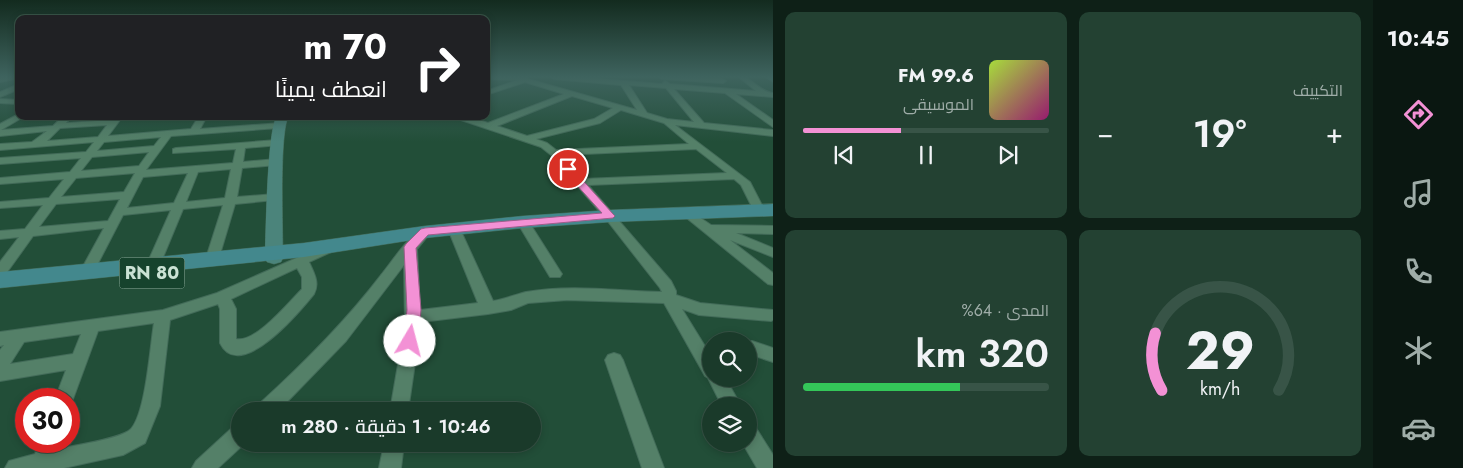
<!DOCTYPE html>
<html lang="ar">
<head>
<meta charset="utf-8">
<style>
  body { margin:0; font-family:Jost,Cairo,sans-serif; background:#234132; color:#f1f3f6; direction:rtl; height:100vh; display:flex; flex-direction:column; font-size:19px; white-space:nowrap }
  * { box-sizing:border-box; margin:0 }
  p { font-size:16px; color:#9fada8 }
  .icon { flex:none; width:28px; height:28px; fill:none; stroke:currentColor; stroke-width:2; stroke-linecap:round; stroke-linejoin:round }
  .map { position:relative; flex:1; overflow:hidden; direction:ltr }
  .side { display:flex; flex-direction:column; gap:12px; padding:12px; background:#0e2017; width:600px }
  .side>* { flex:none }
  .hud { position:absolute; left:15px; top:15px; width:475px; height:105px; border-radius:10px; box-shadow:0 2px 8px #0003,0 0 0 1px #385447; direction:rtl; background:#202124; color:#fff; overflow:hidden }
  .fabs { position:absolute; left:702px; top:332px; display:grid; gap:10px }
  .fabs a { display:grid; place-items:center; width:55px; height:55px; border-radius:50%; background:#1a3a2a; box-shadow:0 2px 8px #0003,0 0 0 1px #385447; font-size:25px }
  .speed { position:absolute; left:15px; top:388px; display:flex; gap:10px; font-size:25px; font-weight:700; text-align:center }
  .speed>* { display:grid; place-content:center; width:65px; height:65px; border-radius:50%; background:#1a3a2a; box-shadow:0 2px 8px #0003,0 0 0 1px #385447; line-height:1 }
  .speed .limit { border:8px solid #d22; background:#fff; color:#111 }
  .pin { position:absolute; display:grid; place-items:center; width:42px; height:42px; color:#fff; margin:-21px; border:2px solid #fff; border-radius:50%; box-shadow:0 1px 5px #0007 }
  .me { position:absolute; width:55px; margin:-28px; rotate:8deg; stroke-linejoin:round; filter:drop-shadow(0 0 4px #0008) }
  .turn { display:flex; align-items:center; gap:18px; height:105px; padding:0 20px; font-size:22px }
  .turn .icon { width:65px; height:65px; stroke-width:2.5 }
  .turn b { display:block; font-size:35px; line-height:42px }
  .big { font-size:38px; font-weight:600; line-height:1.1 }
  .side .widget { flex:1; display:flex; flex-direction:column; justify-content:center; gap:8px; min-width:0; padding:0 18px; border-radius:10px; background:#234132 }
  .side .dial { align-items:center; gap:0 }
  .dial svg { height:130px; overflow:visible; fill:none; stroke:#385447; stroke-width:7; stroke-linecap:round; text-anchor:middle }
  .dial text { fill:#f1f3f6; stroke:none }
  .song { display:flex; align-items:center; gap:15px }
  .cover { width:60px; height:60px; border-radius:8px; background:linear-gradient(135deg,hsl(80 70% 55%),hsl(320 70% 35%)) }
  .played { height:5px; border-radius:2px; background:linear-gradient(90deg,#f391d5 40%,#385447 40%) }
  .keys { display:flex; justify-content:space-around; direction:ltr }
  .heat { display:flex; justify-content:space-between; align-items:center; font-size:28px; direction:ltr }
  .charge { height:8px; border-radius:4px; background:linear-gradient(90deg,#34c759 64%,#385447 0) }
  .side .tiles { flex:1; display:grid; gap:12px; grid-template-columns:repeat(2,1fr) }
  .trip { position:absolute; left:231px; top:402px; width:310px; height:50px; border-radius:25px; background:#1a3a2a; box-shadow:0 2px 8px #0003,0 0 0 1px #385447; font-weight:600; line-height:50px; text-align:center; direction:rtl }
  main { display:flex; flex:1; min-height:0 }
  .tabs { display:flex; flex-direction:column; width:90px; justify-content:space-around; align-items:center; background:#0a1711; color:#9fada8 }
  .tabs .icon { width:35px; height:35px }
  .tabs .current { color:#f391d5 }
  .tabs b { font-size:22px; color:#f1f3f6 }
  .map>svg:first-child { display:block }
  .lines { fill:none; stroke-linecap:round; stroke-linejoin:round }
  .street-casing { stroke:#436b59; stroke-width:2 }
  .secondary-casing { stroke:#436b59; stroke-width:1 }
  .primary-casing { stroke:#436b59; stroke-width:1 }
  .street { fill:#548068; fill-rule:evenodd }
  .secondary { fill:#4b847b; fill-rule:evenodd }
  .primary { fill:#43888d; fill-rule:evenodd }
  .route { fill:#f391d5; stroke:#9e5e8a }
  .labels { text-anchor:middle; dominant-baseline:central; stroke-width:5; stroke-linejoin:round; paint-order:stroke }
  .shield { fill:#16432d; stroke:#94b2a2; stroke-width:1 }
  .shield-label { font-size:18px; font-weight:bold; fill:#cae2d4 }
</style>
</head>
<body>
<main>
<nav class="tabs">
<b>10:45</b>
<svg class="icon current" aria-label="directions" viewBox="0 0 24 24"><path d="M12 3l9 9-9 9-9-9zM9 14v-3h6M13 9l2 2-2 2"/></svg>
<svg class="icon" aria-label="music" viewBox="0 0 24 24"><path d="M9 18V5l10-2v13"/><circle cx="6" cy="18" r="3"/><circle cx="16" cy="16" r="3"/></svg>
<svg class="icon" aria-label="phone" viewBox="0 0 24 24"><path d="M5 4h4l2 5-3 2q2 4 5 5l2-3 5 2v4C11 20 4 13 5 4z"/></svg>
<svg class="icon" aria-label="climate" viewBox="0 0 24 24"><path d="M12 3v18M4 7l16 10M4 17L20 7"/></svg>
<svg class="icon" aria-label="car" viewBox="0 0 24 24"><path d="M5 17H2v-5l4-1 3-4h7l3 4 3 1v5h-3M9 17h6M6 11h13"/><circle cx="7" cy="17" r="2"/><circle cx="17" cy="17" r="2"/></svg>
</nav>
<section class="side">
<div class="tiles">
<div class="widget"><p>التكييف</p>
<div class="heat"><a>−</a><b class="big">19°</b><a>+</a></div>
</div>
<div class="widget">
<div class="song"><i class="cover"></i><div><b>99.6 FM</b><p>الموسيقى</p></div></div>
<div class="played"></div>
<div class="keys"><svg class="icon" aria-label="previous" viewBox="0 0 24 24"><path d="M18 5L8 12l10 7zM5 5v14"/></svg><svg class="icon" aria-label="pause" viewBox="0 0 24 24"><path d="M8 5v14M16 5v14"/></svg><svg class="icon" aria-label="next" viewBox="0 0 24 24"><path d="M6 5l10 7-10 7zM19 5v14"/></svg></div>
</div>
<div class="widget dial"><svg viewBox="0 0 100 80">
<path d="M14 69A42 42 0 1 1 86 69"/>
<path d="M14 69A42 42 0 0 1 10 34" stroke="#f391d5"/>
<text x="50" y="56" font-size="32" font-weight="700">29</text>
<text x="50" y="72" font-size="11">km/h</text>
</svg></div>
<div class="widget"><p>المدى · 64%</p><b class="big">320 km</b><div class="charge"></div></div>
</div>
</section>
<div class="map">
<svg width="773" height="468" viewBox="0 0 773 468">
  <rect width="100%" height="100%" fill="#224e38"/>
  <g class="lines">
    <g class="street-casing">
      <path id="street" d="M6,77H19V78L0,82V78Z
        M486,77H521L637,110L621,85L554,79L551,77H576L662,84L665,81L670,84L756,91L739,77C752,76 759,92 773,93V97L736,94L773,120V127L725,93L674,89L704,123L773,130V136L675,125L750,182L765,211L763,213H755L741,185L734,179L588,185L671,281L676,291V295L700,303L773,310V320L771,321L699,315L682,309L711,356V379H726L741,406H722L708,378L705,376L664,303L567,300L528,303L511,310L488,314L421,322L408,411H390L405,324L404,265L346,341L284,405L278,411H256L258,405C303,364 345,322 381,275C391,263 411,232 425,228L431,232L417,249L420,310L478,303L448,229L454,225L460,229L493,301C504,299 515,295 526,292C570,284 618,291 662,292L660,288L606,219L551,155L541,147L455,118L454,116H467L488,123L564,94L525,82L486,95V91L518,80L486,79ZM629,85L666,88L694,122L667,119L647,113ZM572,96L613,108L594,119L527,136L497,126ZM621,110L664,123L689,144L556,150L547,143L536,139L600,123ZM696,149L727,173L583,179L561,155Z
        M659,77L723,79L726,81L723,83L662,79Z
        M19,84V89L0,97V92Z
        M0,99L19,100V104L0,103Z
        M19,114V116H25L1,130L53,126L63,116H72L66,123L112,120L115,116H123L108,136L191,129L199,116H207L200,129L281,123L282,125L278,128L171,136L146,170L233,163L236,149L173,153V149L176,148L277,140L282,143L280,145L245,148L243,162L277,159L282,162L277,165L242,168L237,197L275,194L281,197L275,200L235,204L218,261H208L206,258L223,205L183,209L159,267H149L147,264L171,210L123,215L93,273H83L81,270L104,228L33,236L5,275L0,277V262L19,237L0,239V231L25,229L43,205L0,208V202L49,198L64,179L0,184V178L70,172L81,158L0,164V158L86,152L94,142L0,150V144L32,142L47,131L0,136V124ZM107,125L98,137L47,141L60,128ZM161,137L154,146L97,151L104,142ZM149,152L139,166L81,171L92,157ZM231,169L225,198L186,202L198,172ZM135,173L124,192L61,197L76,178ZM188,173L174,203L127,208L143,177ZM120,199L108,221L39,227L56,204Z
        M687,209L711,225L773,226V234L736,233L773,248V257L730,240L773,273V285L768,284L683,215L681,213L683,211Z
        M523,218L527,219L560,271L562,274L560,277H550L517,222Z
        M326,245L333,249L331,252L309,262C314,273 320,283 314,294C301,310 240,384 220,343V309L218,304L170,320L160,406L145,443L123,455L64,468H5L9,461L35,454L39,441H59L57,449C71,446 122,439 131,429C146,412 150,347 154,323L98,331L73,399L69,406V399H55L66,370L0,381V350L4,345L0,346V332L163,310L217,293ZM297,268L302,277V289C289,302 256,343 236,339V309L231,299ZM81,334L73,354L10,364L24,342Z
        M752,341L773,348V362L749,354V342Z
        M614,353L620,355L623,360L664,468H642L605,360L608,355Z
        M240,424V444H244L218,468H192L196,461L233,427Z
        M749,425L756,428L773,455V468H757L743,444H749Z
        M384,444H404L401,468H379Z"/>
    </g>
    <g class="secondary-casing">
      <path id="secondary" d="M765,77H773V82Z
        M277,116H289C279,129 283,235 283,258L281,262L274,264L267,262L265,258C266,235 267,128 277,116Z"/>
    </g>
    <g class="primary-casing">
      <path id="primary" d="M773,204V216L610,222L523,228L425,238L304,257L0,288V272L304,243L425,226L523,216L610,210Z"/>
    </g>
    <use href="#street" class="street"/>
    <use href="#secondary" class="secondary"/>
    <use href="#primary" class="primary"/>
  </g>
  <linearGradient id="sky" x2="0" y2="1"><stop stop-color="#132b1f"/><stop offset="0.54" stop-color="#3e635e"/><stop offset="1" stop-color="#3e635e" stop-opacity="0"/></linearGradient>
  <rect width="773" height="142" fill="url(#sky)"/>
  <path class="route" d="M568,166L571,167L613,214L615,216L613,218L428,235L416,248L421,310L418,341L416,346L410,348L405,346L403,341L407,310L404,247L406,244L421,229L425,228L602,213L564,171V167Z"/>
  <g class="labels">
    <rect class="shield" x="119.5" y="257.5" width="65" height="31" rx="4"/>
    <g class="shield-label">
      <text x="152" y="273">RN 80</text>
    </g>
  </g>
</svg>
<div class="fabs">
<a><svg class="icon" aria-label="search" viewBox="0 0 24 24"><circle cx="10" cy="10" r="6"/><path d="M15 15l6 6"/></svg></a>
<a><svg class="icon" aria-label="layers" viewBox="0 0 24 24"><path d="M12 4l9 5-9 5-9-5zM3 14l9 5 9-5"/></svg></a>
</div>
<div class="speed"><div class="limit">30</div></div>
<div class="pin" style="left:568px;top:169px;background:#d93025"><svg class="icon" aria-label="arrive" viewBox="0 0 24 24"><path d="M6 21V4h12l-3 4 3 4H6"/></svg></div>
<svg class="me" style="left:410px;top:341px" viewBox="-20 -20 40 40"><circle r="19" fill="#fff"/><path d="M0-13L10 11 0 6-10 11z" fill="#f391d5"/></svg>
<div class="trip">10:46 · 1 دقيقة · 280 m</div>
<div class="hud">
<div class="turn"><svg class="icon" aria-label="right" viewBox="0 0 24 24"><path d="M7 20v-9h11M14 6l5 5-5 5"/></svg><div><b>70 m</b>انعطف يمينًا</div></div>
</div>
</div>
</main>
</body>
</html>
